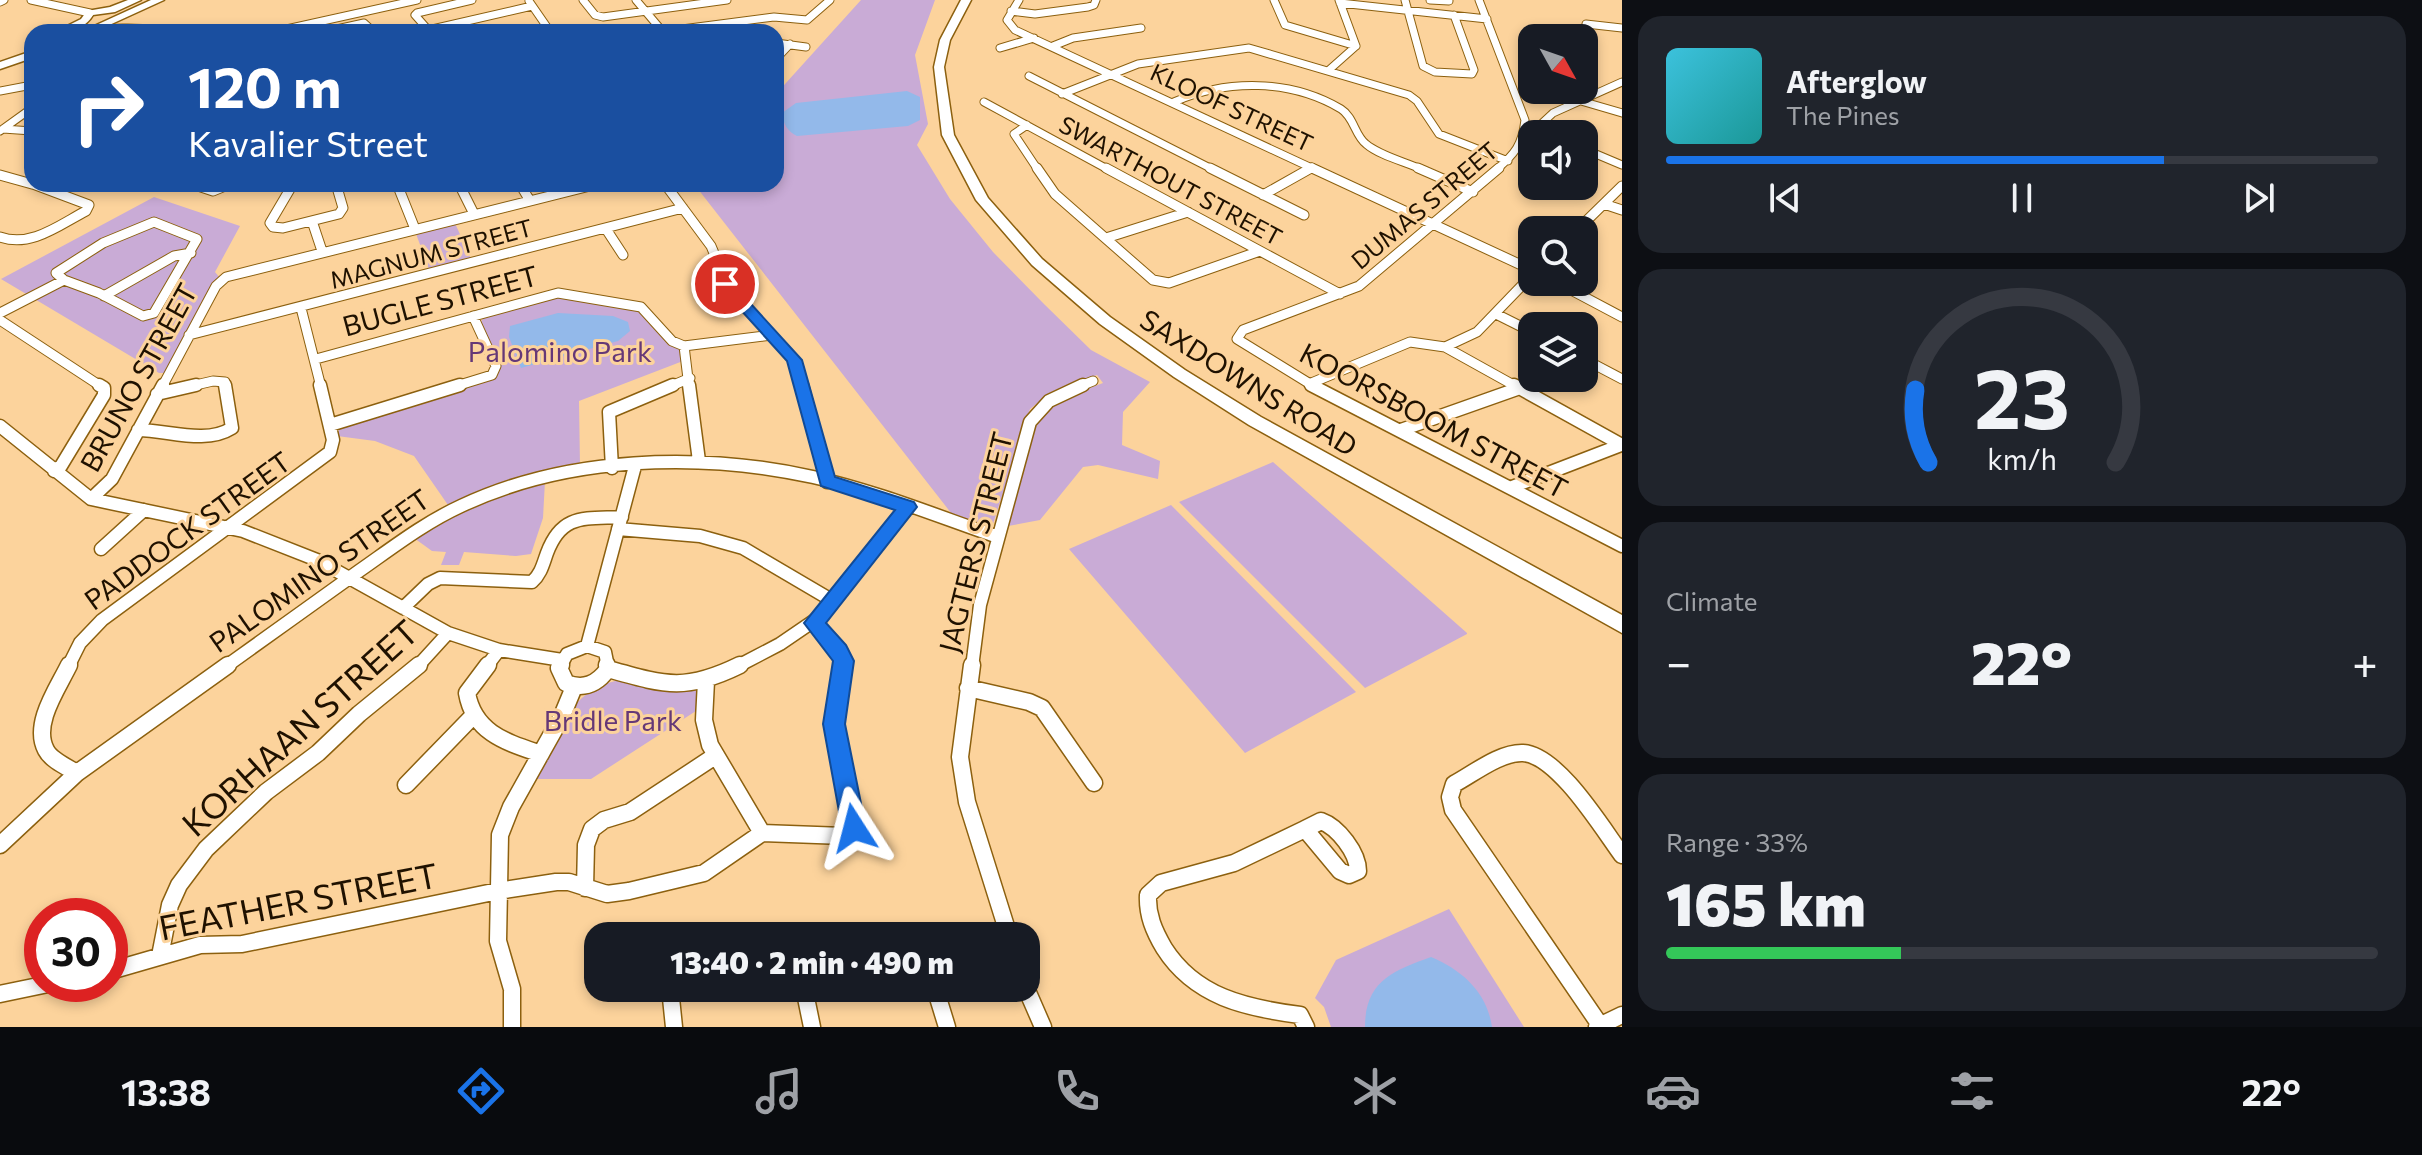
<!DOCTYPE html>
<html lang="en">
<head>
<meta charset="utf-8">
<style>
  body { margin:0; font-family:Commissioner,sans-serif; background:#20242c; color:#f1f3f6; height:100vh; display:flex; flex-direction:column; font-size:30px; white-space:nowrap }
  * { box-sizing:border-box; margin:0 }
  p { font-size:26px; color:#9ea1a6 }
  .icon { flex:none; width:44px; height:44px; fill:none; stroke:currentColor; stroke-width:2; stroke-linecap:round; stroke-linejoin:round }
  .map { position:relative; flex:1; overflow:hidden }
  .details { display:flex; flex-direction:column; gap:16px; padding:16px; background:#0d0f14; width:800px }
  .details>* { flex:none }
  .banner { position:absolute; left:24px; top:24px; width:760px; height:168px; border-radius:24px; box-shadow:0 4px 12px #0003; background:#1a4fa0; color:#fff; overflow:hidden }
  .needle { width:52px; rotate:130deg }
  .controls { position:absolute; left:1518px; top:24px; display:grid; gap:16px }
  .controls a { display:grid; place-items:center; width:80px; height:80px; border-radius:16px; background:#171b24; box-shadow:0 4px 12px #0003; font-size:40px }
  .speed { position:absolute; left:24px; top:898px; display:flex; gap:16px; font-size:40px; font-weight:700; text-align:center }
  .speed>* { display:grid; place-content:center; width:104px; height:104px; border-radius:50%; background:#171b24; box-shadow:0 4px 12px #0003; line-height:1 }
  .speed .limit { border:12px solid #d22; background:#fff; color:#111 }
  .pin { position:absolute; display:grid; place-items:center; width:68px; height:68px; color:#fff; margin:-34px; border:4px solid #fff; border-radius:50%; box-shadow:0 2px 8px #0007 }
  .me { position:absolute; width:88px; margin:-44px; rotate:351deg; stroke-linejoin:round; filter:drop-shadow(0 0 6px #0008) }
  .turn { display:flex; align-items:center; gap:28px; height:168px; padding:0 32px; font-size:36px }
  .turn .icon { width:104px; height:104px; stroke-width:2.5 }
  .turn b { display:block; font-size:56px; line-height:68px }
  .big { font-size:60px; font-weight:800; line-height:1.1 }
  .details .tile { flex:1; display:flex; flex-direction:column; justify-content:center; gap:12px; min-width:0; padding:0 28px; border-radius:24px; background:#20242c }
  .details .dial { align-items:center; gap:0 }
  .dial svg { height:208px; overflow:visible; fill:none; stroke:#363941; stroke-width:7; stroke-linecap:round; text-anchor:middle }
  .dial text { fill:#f1f3f6; stroke:none }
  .song { display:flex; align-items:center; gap:24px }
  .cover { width:96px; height:96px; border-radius:12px; background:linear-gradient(135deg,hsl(190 70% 55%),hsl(180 70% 35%)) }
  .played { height:8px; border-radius:4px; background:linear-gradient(90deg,#1a73e8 70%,#363941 70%) }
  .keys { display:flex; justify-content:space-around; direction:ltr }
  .heat { display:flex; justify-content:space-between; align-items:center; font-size:44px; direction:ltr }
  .charge { height:12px; border-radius:6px; background:linear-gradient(90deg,#34c759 33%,#363941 0) }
  .trip { position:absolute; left:584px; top:922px; width:456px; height:80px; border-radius:24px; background:#171b24; box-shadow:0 4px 12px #0003; font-weight:800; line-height:80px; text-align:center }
  .menu { display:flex; height:128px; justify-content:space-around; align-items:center; background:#090b0e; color:#9ea1a6 }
  .menu .icon { width:56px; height:56px }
  .menu .active { color:#1a73e8 }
  .menu b { font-size:36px; color:#f1f3f6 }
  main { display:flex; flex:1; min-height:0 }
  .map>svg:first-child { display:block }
  .green { fill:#c9abd6 }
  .water { fill:#93b9ea }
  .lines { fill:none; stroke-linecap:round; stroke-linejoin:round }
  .street-far3-casing { stroke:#8c600f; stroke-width:9 }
  .street-far2-casing { stroke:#8c600f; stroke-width:11 }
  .street-far1-casing { stroke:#8c600f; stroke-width:15 }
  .street-casing { stroke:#8c600f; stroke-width:19 }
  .secondary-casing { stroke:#8c600f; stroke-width:3 }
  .street-far3 { stroke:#fff; stroke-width:7 }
  .street-far2 { stroke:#fff; stroke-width:9 }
  .street-far1 { stroke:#fff; stroke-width:12 }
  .street { stroke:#fff; stroke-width:16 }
  .secondary { fill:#fff; fill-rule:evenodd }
  .route { fill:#1a73e8; stroke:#114b97; stroke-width:2 }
  .labels { text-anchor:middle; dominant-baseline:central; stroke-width:6; stroke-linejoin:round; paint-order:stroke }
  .far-street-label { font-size:24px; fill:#1f1100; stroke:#fcd39c }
  .street-label { font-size:28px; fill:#1f1100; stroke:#fcd39c }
  .park-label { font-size:28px; fill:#653877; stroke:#fcd39c }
  .near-street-label { font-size:34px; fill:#1f1100; stroke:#fcd39c }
</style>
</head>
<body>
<main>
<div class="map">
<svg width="1622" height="1027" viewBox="0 0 1622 1027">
  <rect width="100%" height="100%" fill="#fcd39c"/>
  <path class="green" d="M861,0H935L915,55L928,124L917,145L950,199L993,252L1044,304L1091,350L1150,382L1123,412L1122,445L1160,461L1158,479L1098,465L1083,467L1040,520L1008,526L1035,426L1060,399L1103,383L1097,375L1051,392L1030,409L993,524L985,527L955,518L694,184H776V94Z
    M154,197L240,226L215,272L220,278L212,285L164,373H159L1,279Z
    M454,221L472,261L430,272L415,231Z
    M558,296L640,310L680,349L683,361L579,401L580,466L468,497L448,505L414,456L375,441L337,436L340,427L495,377L500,366L481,322L483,318Z
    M1273,462L1467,633V634L1365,688L1179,502Z
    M545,481L543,518L531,554L516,556L464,552L459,565H441L446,552L432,551L414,538L466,507Z
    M1171,505L1356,692L1245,753L1069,549Z
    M624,680L695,690L700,693L699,709L591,779H532C555,738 571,684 624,680Z
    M1449,909L1524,1027H1331L1324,1007L1315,998L1336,960Z"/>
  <path class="water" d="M907,91L920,97V120L908,126L797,136C788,132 783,124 782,113L796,103Z
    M558,313L613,316L628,322L630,331L618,341L521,368L509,337L510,326Z
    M1431,957C1462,970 1487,992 1492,1027H1365C1365,982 1392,971 1431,957Z"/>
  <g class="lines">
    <g class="street-far3-casing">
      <path id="street-far3" d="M31,0L90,13
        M583,0L595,15L603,17L727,0
        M636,0L663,32
        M1019,0L1007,20L1015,30L1316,170
        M1274,0L1285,25L1356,46
        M1339,0L1356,46
        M1405,0L1423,66L1435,72L1472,74L1474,70L1454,15
        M1430,0L1449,1
        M1479,0L1525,120C1522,145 1515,154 1496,170
        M529,1L547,27L537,32
        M0,2L4,0
        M1340,3L1487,19
        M1011,11L1035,14L1088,7L1094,5L1096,0
        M1586,24L1622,28
        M92,30C132,24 171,33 211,32C225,32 235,26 248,32
        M428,30L532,6
        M273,32L417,0
        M323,32L364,23L374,32
        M430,32L415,15L417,13L472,0
        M659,32L774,17L807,20L830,0
        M776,43L806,47
        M1053,46L1073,38L1141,28
        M1000,48L1034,38
        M776,59L790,44
        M1329,70L1356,46
        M1029,76L1214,170
        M0,91L32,85
        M1062,94L1138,64L1249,48L1409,95L1417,101L1439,134L1508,161
        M1581,101L1622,113
        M984,102L1109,170
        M1174,102C1227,79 1290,79 1341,109C1354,117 1355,136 1366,144C1380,156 1406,162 1423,170
        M1027,125L1014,134L1038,170
        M1539,126L1553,113L1622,82
        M3,129L32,131
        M0,131L32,108
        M1584,149L1622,165
        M1307,170L1312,167"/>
    </g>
    <g class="street-far2-casing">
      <path id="street-far2" d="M1037,168L1055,194L1153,280L1169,283L1260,251
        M1106,168L1340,294
        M1210,168L1304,215
        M1312,168L1532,270
        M1418,168L1473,192
        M0,175L32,184
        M192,184L213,191L230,184
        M293,184L270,223L273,227L283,228L339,214L343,208L336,184
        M397,184L415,229
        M459,184L474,214
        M520,184L530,201
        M665,184L711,246L729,289L795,360L802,387
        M1263,195L1311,168
        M1604,204L1622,210
        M312,221L322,251
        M154,222L197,239L154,313L143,316L99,293L64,280L56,273L103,243Z
        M606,229L623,255
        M1577,230L1622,186
        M0,237C31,248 59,225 86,211L89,205L33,184
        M1106,238L1188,212
        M1556,282L1622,317
        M104,296L174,256L191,253
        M301,308L321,387
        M0,313L64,280
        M1496,314L1532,332
        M0,320L102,387
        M189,335L683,208
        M684,346L689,387
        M1445,347L1477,332L1532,275
        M316,359L558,293L641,307L672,341L684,346L772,335
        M1584,359L1622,379
        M1309,384L1410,342L1445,347L1517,387
        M162,387L216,286L226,277L598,184
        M187,387L213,381L225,382L226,387
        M453,387L492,375L496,366L473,316
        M669,387L690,378
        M1078,387L1093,381
        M1315,387L1237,339L1243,330L1359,286L1499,168"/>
    </g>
    <g class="street-far1-casing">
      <path id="street-far1" d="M689,385L699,461
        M802,385L827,482
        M1311,385L1622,546
        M1514,385L1622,445
        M157,394L196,385
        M330,425L460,385
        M0,426L91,499L243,531L317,560L448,633L499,650L562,660
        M138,430C168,430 205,445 232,428L225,385
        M1401,430L1517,389
        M612,468L609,412L673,385
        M54,471L61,466L104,395V388L99,385
        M1512,487L1621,445
        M91,499L112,479L163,385
        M618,529L700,536L743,548L833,601
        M101,549L144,510
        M403,608L428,584L440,578L532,582C541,574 543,564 547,553C562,513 585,519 622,517
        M814,623L839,651L842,667
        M587,646L635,466
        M68,667L80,643L102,620L330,452L333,440L320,385
        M225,667C270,635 314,603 359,571C392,548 424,523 461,506C567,456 699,452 813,477C876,491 937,516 998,537
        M417,667L448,633
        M486,667L499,650
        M560,667L567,654L587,646L605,652L608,667
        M736,667L780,644L821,616L908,507
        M972,667L980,605L1030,422L1049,401L1083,385"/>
    </g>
    <g class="street-casing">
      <path id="street" d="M69,665C58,688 32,724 46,750C51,760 67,767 77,773
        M488,665L467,693C474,733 506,742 541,754
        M561,665L559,668L566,683C584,690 597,684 608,669L607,665
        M972,665L960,757L967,802L1009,936
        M608,669C665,685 685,692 740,665
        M706,681L704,720L710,745L762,833
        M968,688L1029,702L1042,708L1094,783
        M406,785L473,716
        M1321,821C1338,827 1358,853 1358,871L1349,875L1340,871L1305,829Z
        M1305,829L1234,863L1161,883L1148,895C1147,915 1154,931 1164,948C1195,997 1246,1008 1300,1015L1306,1027
        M0,845L77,773L228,665
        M585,888L586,845L592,829L604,820L630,812L715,756
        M160,956L170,905L179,885L206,849L266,792L318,753L359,714L419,665
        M110,971L200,945L242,944L498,891L556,882H569L607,894L629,891L704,873L762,833L844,836L854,828L855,820L834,724L842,665
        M804,988L812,1027
        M935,988L947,1027
        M1026,988L1043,1027
        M0,994L48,984
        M671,998L674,1027
        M1600,1025L1453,810L1450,797L1454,784C1473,774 1500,752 1523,753C1558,755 1602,828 1622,855
        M512,1027V989L498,941L500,835L511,807L562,716L574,687
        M1597,1027L1622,1015"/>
    </g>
    <g class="secondary-casing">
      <path id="secondary" d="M128,0H141L115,12L93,15C85,29 70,32 55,32L81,19L87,11L110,7Z
        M151,0H164L94,32H81Z
        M961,0H971L950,40L944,67L954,135L988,198L1042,259L1110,317L1185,370L1261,417L1622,615V633L1249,425L1174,377L1100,324L1032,265L976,200L942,135L934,67L940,40Z
        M32,51V58L0,69V62Z"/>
    </g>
    <use href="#street-far3" class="street-far3"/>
    <use href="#street-far2" class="street-far2"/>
    <use href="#street-far1" class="street-far1"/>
    <use href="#street" class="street"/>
    <use href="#secondary" class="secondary"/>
  </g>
  <path class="route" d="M725,280L730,281L802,360L835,477L914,502L917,507L826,623L846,645L854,661L845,724L866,828L862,836L854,839L846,836L842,828L823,724L833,661L804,623L895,510L821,486L787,361L720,287V281Z"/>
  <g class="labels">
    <g class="far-street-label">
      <text transform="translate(1232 107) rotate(25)">KLOOF STREET</text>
      <text transform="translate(1171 180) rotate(28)">SWARTHOUT STREET</text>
      <text transform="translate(1424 205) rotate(-40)">DUMAS STREET</text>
      <text transform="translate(431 253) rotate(-15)">MAGNUM STREET</text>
    </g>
    <g class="street-label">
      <text transform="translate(440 300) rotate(-15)">BUGLE STREET</text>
      <text transform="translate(138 377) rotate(-61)">BRUNO STREET</text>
      <text transform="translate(1249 382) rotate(32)">SAXDOWNS ROAD</text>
      <text transform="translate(1434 420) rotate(28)">KOORSBOOM STREET</text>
      <text transform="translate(187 530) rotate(-36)">PADDOCK STREET</text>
      <text transform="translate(975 542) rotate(-76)">JAGTERS STREET</text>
      <text transform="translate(319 570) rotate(-35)">PALOMINO STREET</text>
    </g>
    <g class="park-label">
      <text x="560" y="351">Palomino Park</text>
      <text x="613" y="720">Bridle Park</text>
    </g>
    <g class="near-street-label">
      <text transform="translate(299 727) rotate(-42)">KORHAAN STREET</text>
      <text transform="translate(298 900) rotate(-11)">FEATHER STREET</text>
    </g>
  </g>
</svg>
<div class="controls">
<a><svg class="needle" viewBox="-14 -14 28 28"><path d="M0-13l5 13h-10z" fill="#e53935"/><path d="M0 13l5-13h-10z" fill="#9ea1a6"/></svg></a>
<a><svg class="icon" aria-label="sound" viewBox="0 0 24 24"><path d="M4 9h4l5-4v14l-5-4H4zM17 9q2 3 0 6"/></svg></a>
<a><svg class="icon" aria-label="search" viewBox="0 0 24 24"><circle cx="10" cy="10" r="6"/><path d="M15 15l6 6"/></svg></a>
<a><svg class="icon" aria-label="layers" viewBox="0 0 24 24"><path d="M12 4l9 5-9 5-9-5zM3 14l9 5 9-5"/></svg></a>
</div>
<div class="speed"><div class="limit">30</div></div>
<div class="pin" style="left:725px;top:284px;background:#d93025"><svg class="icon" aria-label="arrive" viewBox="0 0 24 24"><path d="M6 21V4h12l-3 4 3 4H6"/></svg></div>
<svg class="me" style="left:854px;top:828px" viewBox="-20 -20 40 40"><path d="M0-17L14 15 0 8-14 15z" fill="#1a73e8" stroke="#fff" stroke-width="4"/></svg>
<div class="trip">13:40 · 2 min · 490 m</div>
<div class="banner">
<div class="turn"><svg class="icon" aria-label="right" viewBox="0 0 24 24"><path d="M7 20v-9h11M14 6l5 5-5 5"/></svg><div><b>120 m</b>Kavalier Street</div></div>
</div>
</div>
<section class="details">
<div class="tile">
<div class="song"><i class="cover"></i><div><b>Afterglow</b><p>The Pines</p></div></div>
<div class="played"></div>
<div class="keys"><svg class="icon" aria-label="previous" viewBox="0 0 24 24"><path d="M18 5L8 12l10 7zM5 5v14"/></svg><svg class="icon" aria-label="pause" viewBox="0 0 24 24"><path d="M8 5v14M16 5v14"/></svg><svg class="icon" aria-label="next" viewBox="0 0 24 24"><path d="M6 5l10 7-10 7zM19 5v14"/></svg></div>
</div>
<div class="tile dial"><svg viewBox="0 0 100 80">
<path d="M14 69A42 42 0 1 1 86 69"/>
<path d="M14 69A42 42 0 0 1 9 41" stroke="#1a73e8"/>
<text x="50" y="56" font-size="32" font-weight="700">23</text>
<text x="50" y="72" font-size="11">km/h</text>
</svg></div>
<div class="tile"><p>Climate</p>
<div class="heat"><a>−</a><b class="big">22°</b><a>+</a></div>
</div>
<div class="tile"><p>Range · 33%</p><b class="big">165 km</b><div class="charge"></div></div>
</section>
</main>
<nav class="menu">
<b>13:38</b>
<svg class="icon active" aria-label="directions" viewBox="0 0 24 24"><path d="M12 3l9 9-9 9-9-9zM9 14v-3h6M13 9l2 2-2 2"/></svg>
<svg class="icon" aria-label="music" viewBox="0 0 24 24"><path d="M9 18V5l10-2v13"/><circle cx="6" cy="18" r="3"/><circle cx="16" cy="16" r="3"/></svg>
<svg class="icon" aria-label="phone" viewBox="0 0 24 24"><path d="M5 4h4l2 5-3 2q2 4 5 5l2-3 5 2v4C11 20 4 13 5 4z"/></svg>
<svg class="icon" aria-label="climate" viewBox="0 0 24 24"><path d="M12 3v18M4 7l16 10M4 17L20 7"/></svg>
<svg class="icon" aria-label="car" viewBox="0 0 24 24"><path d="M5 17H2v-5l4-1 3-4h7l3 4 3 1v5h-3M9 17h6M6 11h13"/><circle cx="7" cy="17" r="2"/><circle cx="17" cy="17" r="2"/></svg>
<svg class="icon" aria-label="filters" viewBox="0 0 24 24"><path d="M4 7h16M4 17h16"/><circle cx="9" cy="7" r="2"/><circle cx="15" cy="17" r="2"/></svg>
<b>22°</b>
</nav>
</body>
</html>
